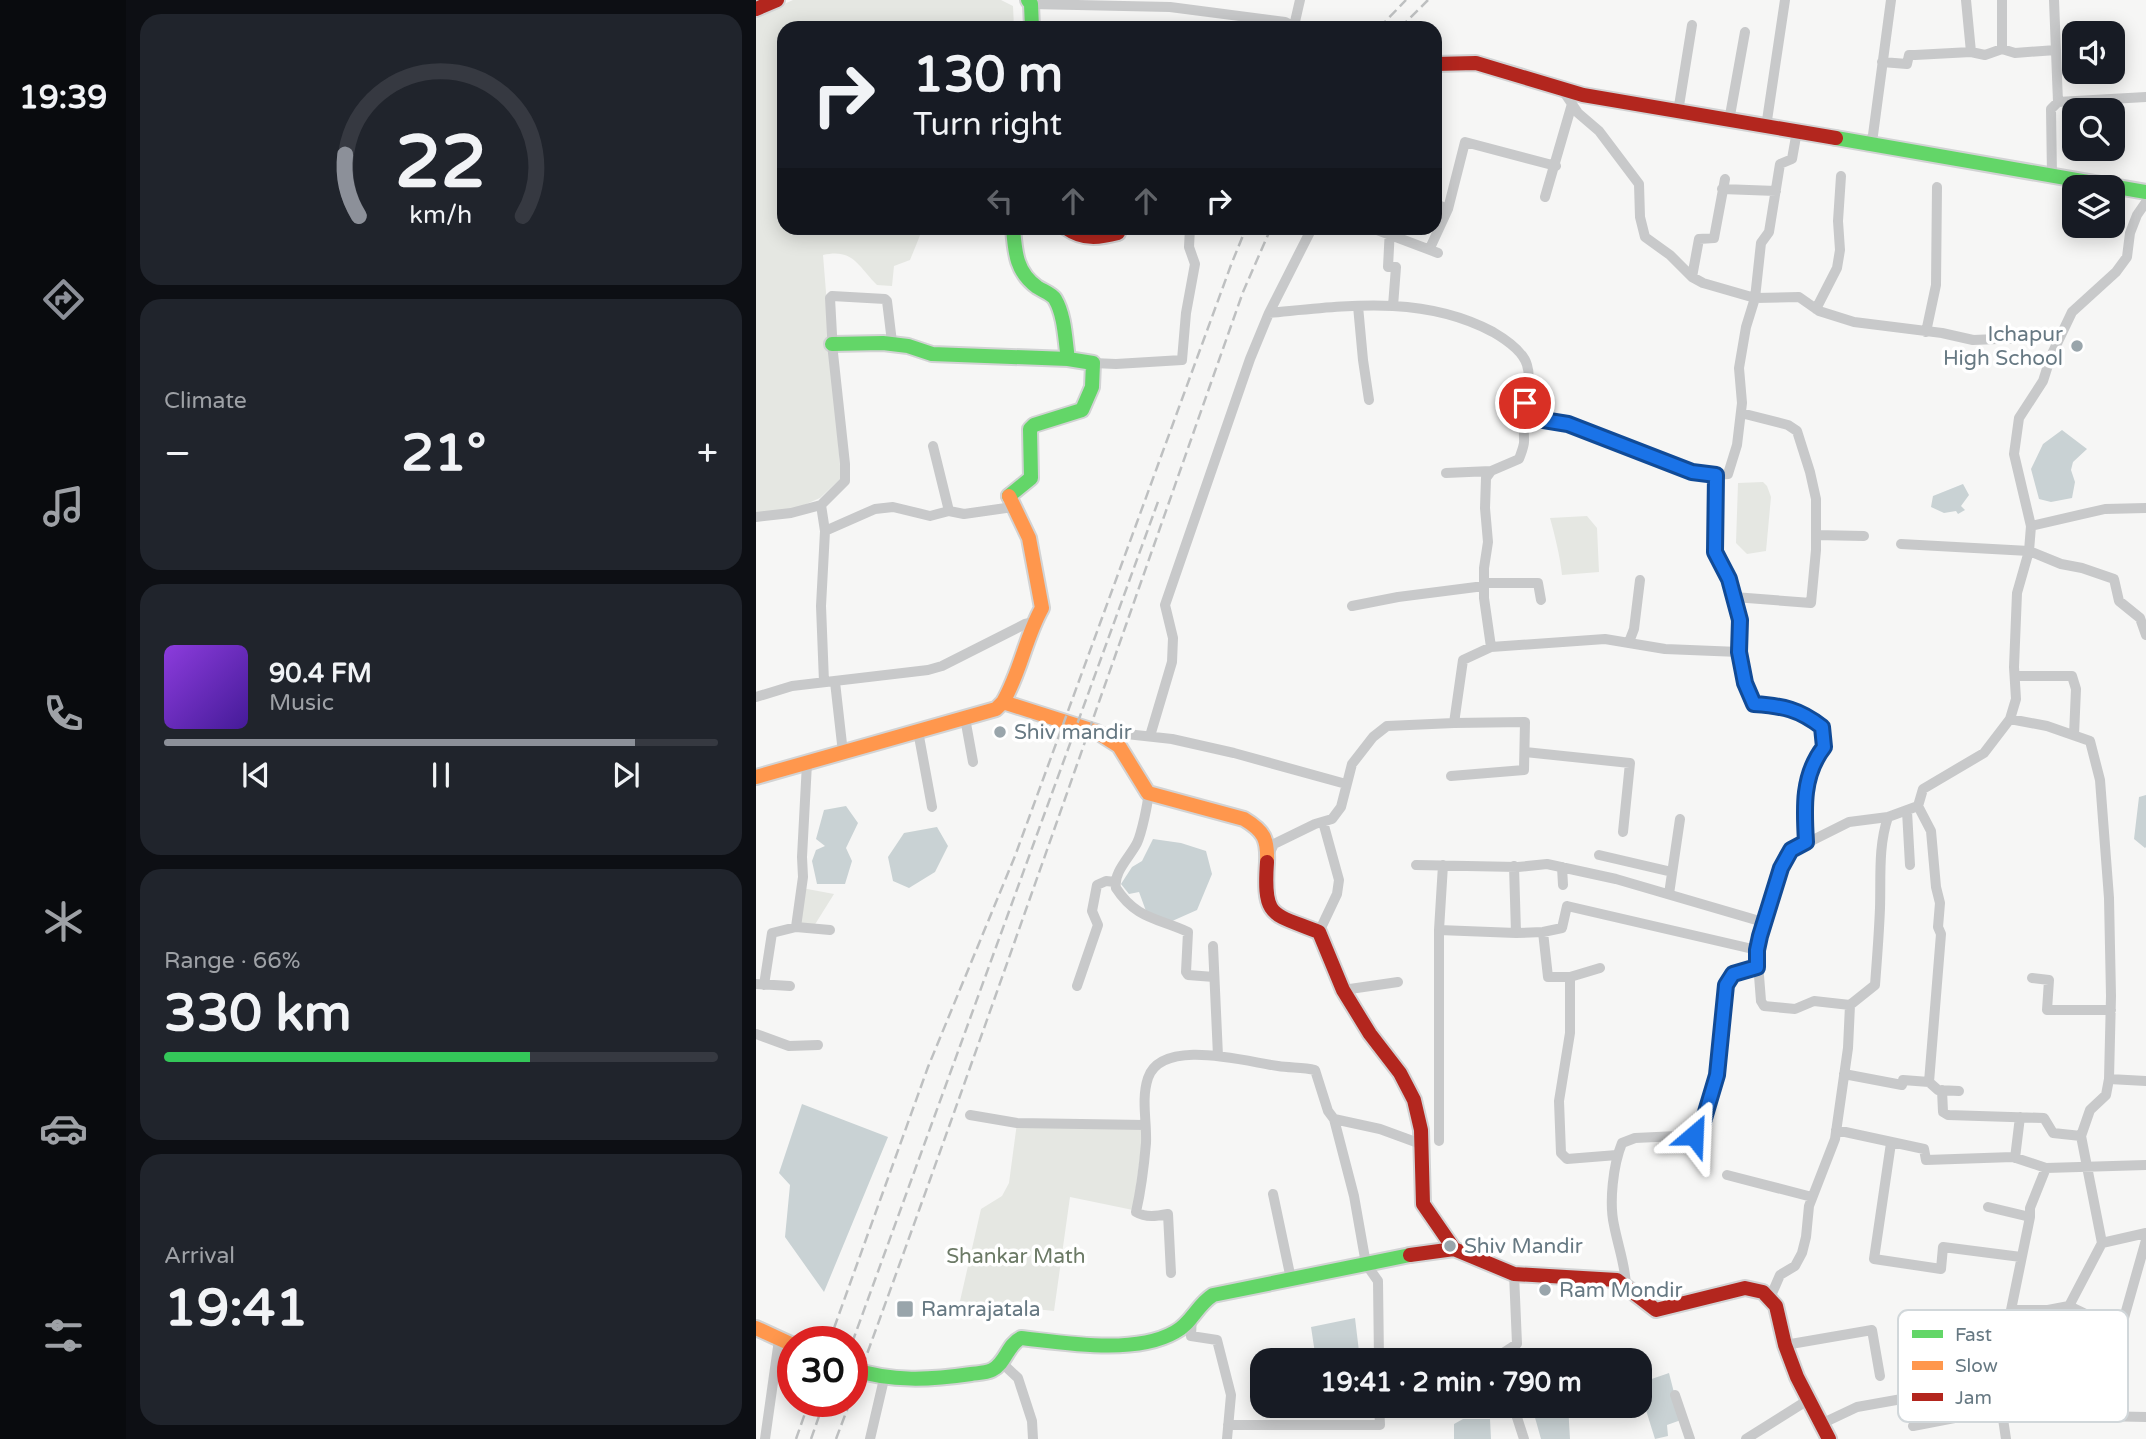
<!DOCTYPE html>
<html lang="en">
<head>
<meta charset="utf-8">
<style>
  body { margin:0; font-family:"Varela Round",sans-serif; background:#20242c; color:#f1f3f6; height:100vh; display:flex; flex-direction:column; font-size:26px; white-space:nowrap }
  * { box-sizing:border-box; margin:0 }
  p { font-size:23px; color:#9ea1a6 }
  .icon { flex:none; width:38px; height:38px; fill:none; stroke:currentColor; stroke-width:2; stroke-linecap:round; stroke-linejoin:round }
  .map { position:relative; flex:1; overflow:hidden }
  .panel { display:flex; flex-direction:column; gap:14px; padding:14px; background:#0d0f14; width:630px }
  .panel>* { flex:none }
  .hud { position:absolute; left:21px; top:21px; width:665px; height:214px; border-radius:21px; box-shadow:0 4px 18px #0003; background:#171b24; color:#f1f3f6; overflow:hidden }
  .fabs { position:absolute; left:1306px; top:21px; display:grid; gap:14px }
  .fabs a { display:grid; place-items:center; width:63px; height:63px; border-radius:14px; background:#171b24; box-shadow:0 4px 18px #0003; font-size:35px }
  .speed { position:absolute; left:21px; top:1326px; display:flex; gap:14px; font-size:35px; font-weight:700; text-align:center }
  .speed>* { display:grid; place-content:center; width:91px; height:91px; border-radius:50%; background:#171b24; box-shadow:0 4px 18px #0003; line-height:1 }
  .speed .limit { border:10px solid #d22; background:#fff; color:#111 }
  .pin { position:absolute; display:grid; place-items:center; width:60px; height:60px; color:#fff; margin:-30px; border:4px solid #fff; border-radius:50%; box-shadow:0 2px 7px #0007 }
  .me { position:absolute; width:77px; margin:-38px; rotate:26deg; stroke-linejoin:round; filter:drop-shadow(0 0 5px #0008) }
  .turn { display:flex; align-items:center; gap:24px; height:147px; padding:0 21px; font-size:32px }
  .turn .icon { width:91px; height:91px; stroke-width:2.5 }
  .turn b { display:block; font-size:49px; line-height:60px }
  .lanes { display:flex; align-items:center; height:66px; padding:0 21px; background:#0003; justify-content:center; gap:35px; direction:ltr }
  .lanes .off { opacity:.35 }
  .big { font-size:52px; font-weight:700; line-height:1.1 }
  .panel .tile { flex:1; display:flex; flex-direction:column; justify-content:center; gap:10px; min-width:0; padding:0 24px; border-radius:21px; background:#20242c }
  .panel .dial { align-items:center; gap:0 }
  .dial svg { height:182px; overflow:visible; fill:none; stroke:#363941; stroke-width:7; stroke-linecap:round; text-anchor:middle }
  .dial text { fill:#f1f3f6; stroke:none }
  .song { display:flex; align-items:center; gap:21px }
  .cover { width:84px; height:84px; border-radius:10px; background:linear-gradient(135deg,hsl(270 70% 55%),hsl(260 70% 35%)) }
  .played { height:7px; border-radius:4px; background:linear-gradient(90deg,#8c9099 85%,#363941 85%) }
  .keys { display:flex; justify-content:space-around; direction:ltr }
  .heat { display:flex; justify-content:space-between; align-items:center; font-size:38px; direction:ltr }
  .charge { height:10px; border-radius:5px; background:linear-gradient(90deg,#34c759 66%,#363941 0) }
  .trip { position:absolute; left:494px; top:1348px; width:402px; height:70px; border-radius:21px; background:#171b24; box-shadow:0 4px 18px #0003; font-weight:700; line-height:70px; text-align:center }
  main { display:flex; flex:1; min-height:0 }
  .dock { display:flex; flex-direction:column; width:126px; justify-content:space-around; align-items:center; background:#090b0e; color:#9ea1a6 }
  .dock .icon { width:49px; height:49px }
  .dock .on { color:#8c9099 }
  .dock b { font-size:32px; color:#f1f3f6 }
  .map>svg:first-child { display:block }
  .green { fill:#e5e7e2 }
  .water { fill:#c9d2d4 }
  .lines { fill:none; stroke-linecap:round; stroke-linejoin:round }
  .fast-casing { stroke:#d2d3d4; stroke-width:18 }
  .slow-casing { stroke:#d2d3d4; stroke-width:18 }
  .jam-casing { stroke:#d2d3d4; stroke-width:18 }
  .street { stroke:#c8c9ca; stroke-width:10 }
  .fast { stroke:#63d668; stroke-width:14 }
  .slow { stroke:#ff974d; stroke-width:14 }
  .jam { stroke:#b3261e; stroke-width:14 }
  .rail { stroke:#bec0c1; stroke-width:2.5; stroke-dasharray:10 5; stroke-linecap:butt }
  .route-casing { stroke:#114b97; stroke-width:18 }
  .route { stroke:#1a73e8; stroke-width:12 }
  .poi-dot { fill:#99a5ab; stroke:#fff; stroke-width:2.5 }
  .labels { text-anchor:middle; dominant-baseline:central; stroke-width:7; stroke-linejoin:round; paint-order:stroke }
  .poi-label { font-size:21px; fill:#677983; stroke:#fff; text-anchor:start }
  .park-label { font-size:21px; fill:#6c7a66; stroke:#fff }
  .key { fill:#fff; stroke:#d1d7da; stroke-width:2 }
  .key-label { font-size:19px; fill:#677983 }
</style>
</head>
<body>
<main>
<nav class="dock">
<b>19:39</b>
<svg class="icon on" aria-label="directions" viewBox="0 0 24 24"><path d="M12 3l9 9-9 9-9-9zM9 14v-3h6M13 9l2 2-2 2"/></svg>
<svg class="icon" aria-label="music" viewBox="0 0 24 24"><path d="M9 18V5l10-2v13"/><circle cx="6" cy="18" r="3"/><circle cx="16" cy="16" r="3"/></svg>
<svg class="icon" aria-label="phone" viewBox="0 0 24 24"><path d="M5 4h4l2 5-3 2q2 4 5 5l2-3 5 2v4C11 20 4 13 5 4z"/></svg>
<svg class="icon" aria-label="climate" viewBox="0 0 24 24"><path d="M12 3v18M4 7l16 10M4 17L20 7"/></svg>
<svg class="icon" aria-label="car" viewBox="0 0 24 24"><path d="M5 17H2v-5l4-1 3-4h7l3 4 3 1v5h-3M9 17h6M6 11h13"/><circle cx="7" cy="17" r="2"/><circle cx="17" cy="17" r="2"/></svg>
<svg class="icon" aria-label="filters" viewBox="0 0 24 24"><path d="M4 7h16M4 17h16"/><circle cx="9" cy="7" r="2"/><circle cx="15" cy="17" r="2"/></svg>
</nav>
<section class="panel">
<div class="tile dial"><svg viewBox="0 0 100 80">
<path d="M14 69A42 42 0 1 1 86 69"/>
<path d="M14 69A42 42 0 0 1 8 42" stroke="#8c9099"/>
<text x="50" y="56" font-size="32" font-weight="700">22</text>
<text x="50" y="72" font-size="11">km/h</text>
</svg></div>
<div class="tile"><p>Climate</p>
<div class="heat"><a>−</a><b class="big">21°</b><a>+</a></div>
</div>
<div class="tile">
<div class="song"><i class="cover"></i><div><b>90.4 FM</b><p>Music</p></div></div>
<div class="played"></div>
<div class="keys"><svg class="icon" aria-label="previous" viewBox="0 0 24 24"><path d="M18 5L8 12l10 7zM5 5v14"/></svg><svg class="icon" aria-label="pause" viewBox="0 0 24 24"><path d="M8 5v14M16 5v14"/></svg><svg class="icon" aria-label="next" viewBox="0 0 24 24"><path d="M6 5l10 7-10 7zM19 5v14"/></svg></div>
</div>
<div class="tile"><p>Range · 66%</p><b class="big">330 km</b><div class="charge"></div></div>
<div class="tile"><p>Arrival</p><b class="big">19:41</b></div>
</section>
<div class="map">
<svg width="1390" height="1439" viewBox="0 0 1390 1439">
  <rect width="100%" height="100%" fill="#f6f6f5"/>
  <path class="green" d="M37,0H245L257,6L258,28H28V228H167L154,260L138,266L136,286L121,285C102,266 97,248 67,255L85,478L64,498L25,515H0V14L8,13Z
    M1007,482L1011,486L1015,497L1010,551L991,554L980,543L982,483Z
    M831,516L841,528L843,572L806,575C804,556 799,536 794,518Z
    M46,888L78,894L58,926H41Z
    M261,1123L388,1126L377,1210L314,1197L298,1311L204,1301L225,1209L246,1196L253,1183Z"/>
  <path class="water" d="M1306,430L1331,449L1317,462L1315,470L1319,482L1316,498L1295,502L1283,499L1275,469L1287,444Z
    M1207,484L1213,495L1205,506L1209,510L1202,514L1200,511L1188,513L1175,507L1177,496Z
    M1390,795V847L1389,848L1378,839L1383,797Z
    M90,806L102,823L90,848L96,861L89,884H61L56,861L60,850L69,846L60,839L68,810Z
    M181,827L192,846L179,872L153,888L137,881L132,857L148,833Z
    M397,839L425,843L450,851L456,874L441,910L414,922L390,911L383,892L373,894L365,884L376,867L386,861Z
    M46,1104L132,1137L68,1292L29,1237L34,1185L23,1173Z
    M599,1318L604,1360H560L555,1327Z
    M913,1373L925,1420L911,1425L912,1436L899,1439L884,1391V1383Z
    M784,1405H812L814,1439H785L778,1414Z
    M707,1419H734L735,1439H698V1424Z"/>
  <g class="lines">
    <g class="fast-casing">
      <path id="fast" d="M272,0L275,4L276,28
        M1080,138L1390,192
        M257,228C259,252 260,272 281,287C287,291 296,294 299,299C309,316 309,340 312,359
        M76,344L127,343L152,346L176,354L312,359L337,363L336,387L326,410L278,425L274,429L275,478L253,496
        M96,1369C136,1382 174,1380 215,1374C222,1373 230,1373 236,1370C250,1363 251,1345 265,1338C309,1343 379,1355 419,1332C435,1324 441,1305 457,1295L654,1255"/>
    </g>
    <g class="slow-casing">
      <path id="slow" d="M247,702C265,671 269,638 286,608L273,538L253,496
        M0,777L240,709L247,702L341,732L363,746L392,793L488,819C508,831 512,839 511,862
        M0,1328L37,1345"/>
    </g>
    <g class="jam-casing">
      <path id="jam" d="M0,9L21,0
        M679,64L720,63L827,95L1080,138
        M310,228C327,240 343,238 362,233L364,228
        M511,862C507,919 516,913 563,932L587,990L614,1034L644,1073L658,1100L665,1130L667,1204L698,1249
        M654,1255L698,1249L758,1274L861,1280L900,1310L989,1288L1007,1292L1020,1306L1029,1345L1041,1377L1073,1439"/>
    </g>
    <path class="street" d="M1210,0L1215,52
      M1298,0L1302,102
      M275,4L414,7L529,22L541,28
      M538,26L544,0
      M1246,49V0
      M1126,62L1151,64L1153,55H1159L1215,52L1229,55L1246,49L1259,53L1300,50
      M806,89L822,113L843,131L883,184L884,217L889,237L914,255L936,277L947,283L999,298L990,327L983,368L986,403L981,445L972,474L960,475L959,552L973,579L984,620L983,652L989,683L998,704C1027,706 1043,709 1066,727L1068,747C1045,775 1048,808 1050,842
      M922,112L936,25
      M973,121L989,32
      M1010,127L1029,0
      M1041,131L1036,159L1024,164L1013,232L1005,243L999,298L1043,297L1063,311L1098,322L1186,333L1217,340L1290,337L1306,333L1316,312L1360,272L1371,257L1374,233L1381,215L1390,202
      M1112,146L1117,135L1135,0
      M1296,176L1295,109L1302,102L1390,97
      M966,189L1020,191
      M789,197L816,104
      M679,204L692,209
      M616,228L682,253
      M634,228L632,267H640L637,306
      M674,248L692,209L709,142L800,166
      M936,277L943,239L958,238L969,179
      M602,306L607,360L613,400
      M1060,309L1081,268L1084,250L1082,221L1085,176
      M1170,332L1180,285L1181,187
      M337,363L360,364L426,360L430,313L439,264L433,247L434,228
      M768,417L812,424L936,472L960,475
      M177,446L193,511
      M690,473L735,471
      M65,505L69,531L65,606L68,682
      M0,517L35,513L65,505L89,481V464L77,353L74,298L76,296L129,299L131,301L136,342
      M1275,526L1349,509L1390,508
      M69,531L119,509L137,507L174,516L193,511L208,514L257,507
      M1060,535L1108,536
      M1145,544L1273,551L1305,564L1326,568L1358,579L1363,601L1384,618L1390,635
      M728,583H782L785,600
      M978,597L1055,603L1060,550V499L1054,472L1041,431L1032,425L985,413
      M596,606L642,597L728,586
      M873,642L878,629L884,580
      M735,647L849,639L909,649L983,652
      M1259,676H1316L1320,689L1318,735
      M79,682L86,744L90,752
      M0,697L36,686L172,670L186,666L269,624L278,622
      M209,718L217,762
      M1254,719L1291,726L1334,741L1344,780L1353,898L1355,996L1353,1079L1350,1095L1334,1110L1325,1136L1346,1243L1313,1306L1292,1310H1255
      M162,731L176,807
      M343,731L416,739L478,753L590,784
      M394,736L416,662L417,638L409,605L494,359L513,313L556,228
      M769,752L874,763L867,832
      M695,776L768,770L769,722L698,723
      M392,793C393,801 385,835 381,843C374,857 357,872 360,888C380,919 402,918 432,932L430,972L432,975L458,977
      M1151,811L1154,865
      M843,855L916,872
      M512,856L518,844L559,824L576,819L585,807L596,764L617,737L631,726L698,723L707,660L735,647L728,598V568L732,542L729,508L730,478L735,471L763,459C765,453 769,445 768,439C768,431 767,425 768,418C769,402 776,380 771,365C767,351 749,339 737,332C666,294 589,306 513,313
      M660,865L762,867L791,864L860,879L1007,922L1025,868L1035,851L1093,822L1132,817
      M758,866L760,933
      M806,867L807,885
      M913,894L924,819
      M1007,922L1001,950L1005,1001L1008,1006L1039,1009L1058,1001L1094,1005
      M40,927L47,877L46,857L51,763
      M683,930L760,933L787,932L806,928L811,906L1001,950
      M563,932L581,894L583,880L567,822
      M787,932L792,977H814L844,968
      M457,946L462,1056
      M814,977V1033L803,1101L805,1153L811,1159L861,1155
      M1276,978L1293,980L1291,1010H1355
      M0,984L34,986
      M8,985L16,933L40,927L74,930
      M321,986L342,925L336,911L341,885L350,881L359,882
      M587,990L642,982
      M0,1034L33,1046L62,1045
      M1088,1074L1146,1085L1147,1080L1173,1082L1185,934L1182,927L1184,903L1180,887L1175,831L1162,806
      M1353,1079L1390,1081
      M1173,1082L1182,1090L1203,1091
      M1186,1090L1187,1112L1192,1115L1288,1118L1297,1133L1325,1136
      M214,1115L261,1123L389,1125
      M1080,1130L1168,1149L1170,1160L1257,1157L1290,1168L1390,1165
      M683,1141V930L687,865
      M1135,1143L1118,1259L1185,1269L1187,1247L1265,1257
      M1259,1158L1264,1117
      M971,1175L1056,1197
      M517,1194L535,1279
      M1232,1207L1274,1217
      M1346,1243L1390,1233
      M415,1273L412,1214C401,1216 390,1218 380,1212C385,1190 388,1166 390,1143C391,1122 385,1099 392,1078C406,1037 491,1062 522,1066C534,1068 547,1067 559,1070L572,1111L578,1119
      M870,1285C869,1264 862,1246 858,1225C853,1203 857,1165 866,1143L879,1138L943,1135L961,1075L970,985L977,974L1001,967
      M1014,1298L1024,1275L1039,1266L1046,1253L1050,1237L1053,1206L1079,1139L1092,1048L1094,1005L1119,985C1121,959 1123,934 1124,908C1125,877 1122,847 1132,817L1162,806L1167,789L1228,753L1254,719L1260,699L1258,667L1261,593L1273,551L1275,526L1258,454L1263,418L1287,381L1295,356L1306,333
      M1313,1306L1342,1320L1368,1318L1390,1240
      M436,1315L435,1336L461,1340L475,1395L471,1439
      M1029,1345L1116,1330L1124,1376
      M623,1360L622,1281L610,1264L598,1196L578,1119L624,1129L665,1144
      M742,1360L741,1357L761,1344L758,1274
      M246,1363L262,1378L276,1421L277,1439
      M919,1395L934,1439
      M757,1405L768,1439
      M1244,1406L1261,1418L1295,1415L1390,1417
      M1065,1424L1101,1407L1157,1397L1188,1389L1242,1385
      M472,1425H624L623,1405
      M1157,1426L1214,1415L1245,1414
      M9,1439L23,1340
      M114,1439L128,1379
      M990,1439L1052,1400
      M1250,1439L1242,1385L1247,1330L1255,1310L1274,1217V1208L1290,1168"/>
    <use href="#fast" class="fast"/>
    <use href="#slow" class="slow"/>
    <use href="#jam" class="jam"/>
    <path class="rail" d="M623,28L650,0
      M644,28L672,0
      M73,1342L172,1067L259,856L475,265L490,228
      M96,1343L403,499
      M96,1395C230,1029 357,660 487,292L515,228
      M40,1439L53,1402
      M55,1439L68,1402
      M80,1439L94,1402"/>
  </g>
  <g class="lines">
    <g class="route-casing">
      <path id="route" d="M769,403L768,417L812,424L936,472L960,475L959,552L973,579L984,620L983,652L989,683L998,704C1027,706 1043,709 1066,727L1068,747C1046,775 1048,808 1050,842L1035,850L1025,868L1004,936L1001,950V967L977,974L970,985L961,1075L944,1132L943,1135H938"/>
    </g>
    <use href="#route" class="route"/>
  </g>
  <g class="poi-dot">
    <circle cx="1321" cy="346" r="7"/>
    <circle cx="244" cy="732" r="7"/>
    <circle cx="694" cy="1246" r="7"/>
    <circle cx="789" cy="1290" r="7"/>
    <rect x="140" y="1300" width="18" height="18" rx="3.5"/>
  </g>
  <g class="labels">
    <g class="poi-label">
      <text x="1307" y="334" text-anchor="end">Ichapur<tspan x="1307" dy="24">High School</tspan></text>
      <text x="258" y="732">Shiv mandir</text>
      <text x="708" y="1246">Shiv Mandir</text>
      <text x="803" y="1290">Ram Mondir</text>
      <text x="165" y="1309">Ramrajatala</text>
    </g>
    <g class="park-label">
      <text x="260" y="1256">Shankar Math</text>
    </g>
  </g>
  <rect x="1142" y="1310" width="230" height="112" rx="10" class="key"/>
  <rect x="1156" y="1330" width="31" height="8" fill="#63d668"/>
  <rect x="1156" y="1361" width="31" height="9" fill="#ff974d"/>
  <rect x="1156" y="1393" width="31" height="8" fill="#b3261e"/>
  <g class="key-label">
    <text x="1199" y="1341">Fast</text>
    <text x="1199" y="1372">Slow</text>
    <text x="1199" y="1404">Jam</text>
  </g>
</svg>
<div class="fabs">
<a><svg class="icon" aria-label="sound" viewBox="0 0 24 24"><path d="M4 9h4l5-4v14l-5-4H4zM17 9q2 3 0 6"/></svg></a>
<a><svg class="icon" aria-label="search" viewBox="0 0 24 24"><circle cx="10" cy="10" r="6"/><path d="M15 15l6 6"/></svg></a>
<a><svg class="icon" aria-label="layers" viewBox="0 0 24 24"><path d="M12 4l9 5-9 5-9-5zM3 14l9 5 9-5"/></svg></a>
</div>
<div class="speed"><div class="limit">30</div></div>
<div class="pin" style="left:769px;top:403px;background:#d93025"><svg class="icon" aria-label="arrive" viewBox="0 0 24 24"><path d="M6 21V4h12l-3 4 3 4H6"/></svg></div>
<svg class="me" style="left:938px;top:1135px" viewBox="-20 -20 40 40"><path d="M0-17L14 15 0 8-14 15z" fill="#1a73e8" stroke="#fff" stroke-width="4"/></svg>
<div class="trip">19:41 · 2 min · 790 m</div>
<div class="hud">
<div class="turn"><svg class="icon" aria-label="right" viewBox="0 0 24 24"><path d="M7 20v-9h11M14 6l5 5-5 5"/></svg><div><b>130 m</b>Turn right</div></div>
<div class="lanes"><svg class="icon off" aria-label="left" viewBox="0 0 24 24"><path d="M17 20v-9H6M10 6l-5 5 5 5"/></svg><svg class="icon off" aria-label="ahead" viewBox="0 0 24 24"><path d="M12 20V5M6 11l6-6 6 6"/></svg><svg class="icon off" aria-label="ahead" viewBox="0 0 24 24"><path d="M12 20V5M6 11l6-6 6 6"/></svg><svg class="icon" aria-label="right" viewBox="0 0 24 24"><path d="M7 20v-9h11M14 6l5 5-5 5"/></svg></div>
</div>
</div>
</main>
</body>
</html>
